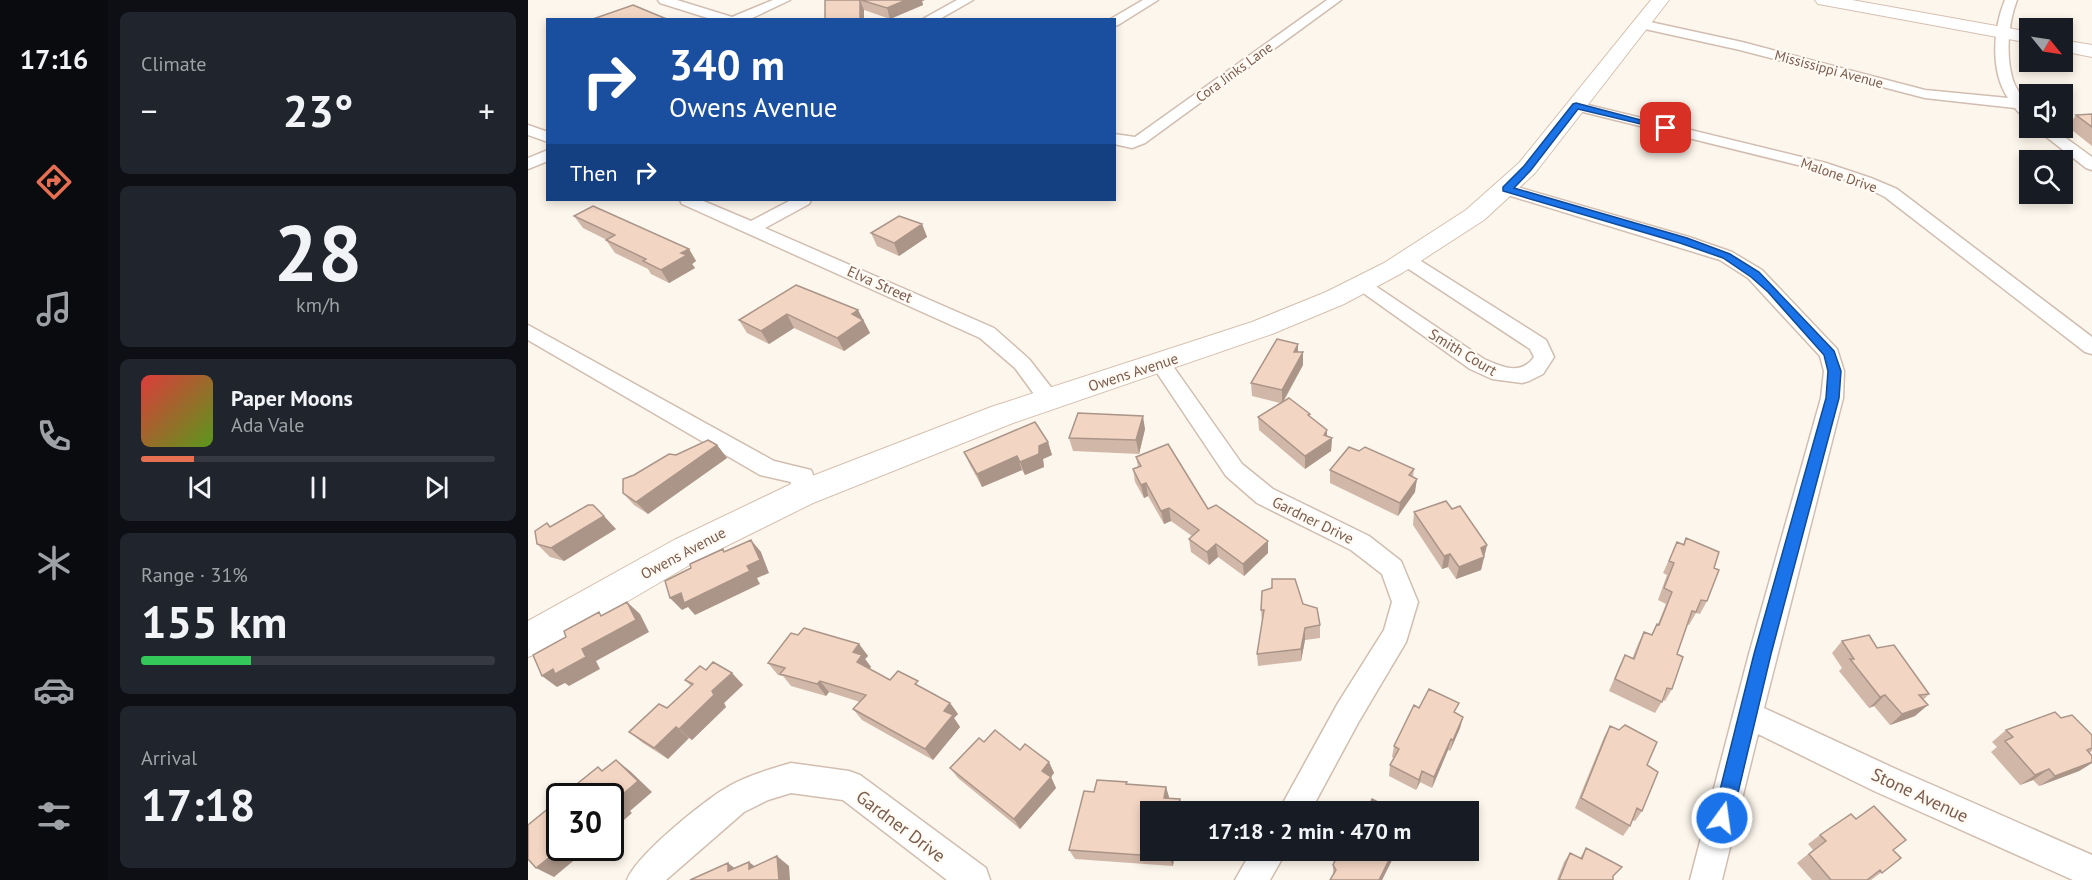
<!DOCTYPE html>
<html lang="en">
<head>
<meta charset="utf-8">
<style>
  body { margin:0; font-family:"PT Sans",sans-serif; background:#20242c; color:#f1f3f6; height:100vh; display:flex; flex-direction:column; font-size:22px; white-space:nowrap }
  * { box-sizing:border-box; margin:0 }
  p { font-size:20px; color:#9ea1a6 }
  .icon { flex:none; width:33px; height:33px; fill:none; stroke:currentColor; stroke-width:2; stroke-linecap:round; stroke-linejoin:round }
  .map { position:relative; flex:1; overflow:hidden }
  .details { display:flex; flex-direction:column; gap:12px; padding:12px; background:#0d0f14; width:420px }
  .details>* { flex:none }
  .hud { position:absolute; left:18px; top:18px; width:570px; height:183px; border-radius:0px; box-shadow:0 3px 9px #0003; background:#1a4fa0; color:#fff; overflow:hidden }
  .needle { width:39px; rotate:120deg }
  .tools { position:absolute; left:1491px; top:18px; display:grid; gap:12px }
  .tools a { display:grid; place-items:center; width:54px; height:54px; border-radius:0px; background:#171b24; box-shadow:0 3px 9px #0003; font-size:30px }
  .speed { position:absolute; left:18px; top:783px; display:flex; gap:12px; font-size:30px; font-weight:700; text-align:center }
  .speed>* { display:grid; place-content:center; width:78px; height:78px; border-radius:50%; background:#171b24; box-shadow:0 3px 9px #0003; line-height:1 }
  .speed .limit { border:3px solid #111; border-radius:9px; background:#fff; color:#111 }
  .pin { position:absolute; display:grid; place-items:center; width:51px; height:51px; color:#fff; margin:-26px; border-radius:12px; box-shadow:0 3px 9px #0006 }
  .me { position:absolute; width:66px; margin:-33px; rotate:14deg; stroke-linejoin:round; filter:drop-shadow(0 0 4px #0008) }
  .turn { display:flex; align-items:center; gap:21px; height:126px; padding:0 24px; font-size:27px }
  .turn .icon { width:78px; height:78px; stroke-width:2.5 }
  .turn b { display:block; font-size:42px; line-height:51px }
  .then { display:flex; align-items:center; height:57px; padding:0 24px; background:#0003; gap:12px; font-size:22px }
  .big { font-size:45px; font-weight:700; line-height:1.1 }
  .details .card { flex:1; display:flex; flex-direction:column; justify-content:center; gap:9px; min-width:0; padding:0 21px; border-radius:9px; background:#20242c }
  .details .dial { align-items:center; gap:0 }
  .dial b { font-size:78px; line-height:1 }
  .song { display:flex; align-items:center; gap:18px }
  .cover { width:72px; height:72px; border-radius:9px; background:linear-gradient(135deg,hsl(0 70% 55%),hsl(90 70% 35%)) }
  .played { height:6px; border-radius:3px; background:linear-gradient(90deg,#e76f51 15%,#363941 15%) }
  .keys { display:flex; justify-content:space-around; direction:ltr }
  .heat { display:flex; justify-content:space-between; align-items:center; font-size:33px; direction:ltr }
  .charge { height:9px; border-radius:4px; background:linear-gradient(90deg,#34c759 31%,#363941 0) }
  .trip { position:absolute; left:612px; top:801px; width:339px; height:60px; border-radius:0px; background:#171b24; box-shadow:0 3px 9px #0003; font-weight:700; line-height:60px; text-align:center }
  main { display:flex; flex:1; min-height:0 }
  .tab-bar { display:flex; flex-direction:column; width:108px; justify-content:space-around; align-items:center; background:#090b0e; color:#9ea1a6 }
  .tab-bar .icon { width:42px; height:42px }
  .tab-bar .selected { color:#e76f51 }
  .tab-bar b { font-size:27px; color:#f1f3f6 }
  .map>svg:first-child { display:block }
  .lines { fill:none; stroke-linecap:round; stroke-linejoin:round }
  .street-casing { stroke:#d1beb0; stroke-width:3 }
  .secondary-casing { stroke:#d6c0b0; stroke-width:2 }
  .street { fill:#fff; fill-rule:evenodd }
  .secondary { fill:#fff; fill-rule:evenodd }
  .wall { fill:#d1b7a8 }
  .shaded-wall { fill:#aa9588 }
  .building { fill:#f3d5c3; stroke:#aa9588; stroke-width:1.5 }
  .route { fill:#1a73e8; stroke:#114b97; stroke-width:1.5 }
  .labels { text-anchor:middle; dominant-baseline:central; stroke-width:4.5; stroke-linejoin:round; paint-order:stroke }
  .far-street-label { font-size:14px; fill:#7a5c4d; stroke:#fffaf3 }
  .street-label { font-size:15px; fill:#7a5c4d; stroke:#fffaf3 }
  .near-street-label { font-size:18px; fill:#7a5c4d; stroke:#fffaf3 }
</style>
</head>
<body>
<main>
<nav class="tab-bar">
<b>17:16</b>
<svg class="icon selected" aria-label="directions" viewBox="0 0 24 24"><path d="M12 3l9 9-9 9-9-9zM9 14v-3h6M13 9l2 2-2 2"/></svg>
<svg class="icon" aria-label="music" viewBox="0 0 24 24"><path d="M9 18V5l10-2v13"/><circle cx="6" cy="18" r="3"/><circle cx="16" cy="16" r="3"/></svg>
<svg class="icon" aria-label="phone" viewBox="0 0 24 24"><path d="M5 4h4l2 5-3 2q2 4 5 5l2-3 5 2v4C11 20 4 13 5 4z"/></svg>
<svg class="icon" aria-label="climate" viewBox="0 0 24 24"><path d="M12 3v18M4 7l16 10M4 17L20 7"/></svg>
<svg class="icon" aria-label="car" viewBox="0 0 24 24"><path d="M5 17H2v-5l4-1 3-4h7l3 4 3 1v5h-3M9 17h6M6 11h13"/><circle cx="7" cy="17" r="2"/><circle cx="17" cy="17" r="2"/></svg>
<svg class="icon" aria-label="filters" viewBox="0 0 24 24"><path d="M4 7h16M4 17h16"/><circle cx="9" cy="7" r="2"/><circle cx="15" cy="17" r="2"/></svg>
</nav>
<section class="details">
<div class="card"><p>Climate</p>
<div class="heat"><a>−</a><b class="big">23°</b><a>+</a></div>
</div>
<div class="card dial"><b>28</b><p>km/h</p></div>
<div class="card">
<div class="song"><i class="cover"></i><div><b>Paper Moons</b><p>Ada Vale</p></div></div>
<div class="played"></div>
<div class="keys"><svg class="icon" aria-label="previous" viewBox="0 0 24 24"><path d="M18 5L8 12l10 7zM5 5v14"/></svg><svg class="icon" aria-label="pause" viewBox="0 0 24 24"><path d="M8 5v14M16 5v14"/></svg><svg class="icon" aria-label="next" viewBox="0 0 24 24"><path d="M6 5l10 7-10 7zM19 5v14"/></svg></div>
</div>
<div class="card"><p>Range · 31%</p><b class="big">155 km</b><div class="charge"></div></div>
<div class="card"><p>Arrival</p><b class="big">17:18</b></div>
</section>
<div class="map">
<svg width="1564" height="880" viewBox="0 0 1564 880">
  <rect width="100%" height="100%" fill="#fdf6ec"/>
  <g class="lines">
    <g class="street-casing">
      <path id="street" d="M130,0H149L204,17L245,0H262L220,20H186L132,3Z
        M429,0H445L410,20H393Z
        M615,0H630L590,25L586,26V20H581Z
        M799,0H813L617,143L604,148L586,144V134L607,137Z
        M1477,0H1489C1480,23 1477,59 1486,83C1491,95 1502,103 1502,116C1494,117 1491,113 1487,108L1397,98L1212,50L1108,27L1107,24L1113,20L1214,42L1397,90L1480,98C1462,71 1465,29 1477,0Z
        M1048,102L1298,163L1343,178L1369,189L1564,337V354L1557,352L1357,197L1331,184L1286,169L1043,109L1041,106Z
        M0,125L20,132V142L0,135Z
        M1507,128H1524L1564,157V170L1558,168Z
        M20,150V161L0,169V158Z
        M979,184L1161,237L1204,252L1234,270L1309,349L1316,371L1315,398L1236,708L1368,769L1564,855V880H1545L1346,791L1230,734L1194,880H1162L1221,654L1293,398L1296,371L1292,356L1220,278L1192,260L973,193L971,189L973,185Z
        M152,200H173L223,221L263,200H283L281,204L237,228L466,328L501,359L533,400L530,405L522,408L514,405L487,368L452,338L154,204Z
        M879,255L885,256L1018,340L1026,357L1015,374L1001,381L994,383L964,379L942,369L824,285L826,281H840L956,359C974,367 993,376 1006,357L1002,349L873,264L870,260L873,256Z
        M0,325L246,461L283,470C288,479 286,491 281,500L273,503L265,500L261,494L263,482L232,475L0,340Z
        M633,357L640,359L714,464L745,489L841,536L873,561L890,602L878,642L830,723L782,812H750L810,703L856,630L864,602L854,574L823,550L729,503L698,476L623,364L626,359Z
        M263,763L321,771L332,775L458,868L462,880H419L315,800L263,793L240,800L216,812L138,880H99C109,855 169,807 193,791C214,777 239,770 263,763Z
        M724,850H759L742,880H707Z"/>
    </g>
    <g class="secondary-casing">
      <path id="secondary" d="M1123,0H1141L1007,173L956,220L874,273L816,304L744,334L485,423L285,503L170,560L13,652L0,657V621L146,540L261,485L463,407L724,322L798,292L856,263L938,210L991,163Z
        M1287,0H1324L1502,32V43L1296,5L1290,4Z
        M1534,40L1564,45V57L1534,51Z"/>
    </g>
    <use href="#street" class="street"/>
    <use href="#secondary" class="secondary"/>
  </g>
  <path class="wall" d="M297,0H397L394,1L395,5L362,19L336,10Z
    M1564,114V146L1540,127L1548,115Z
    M46,216L161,249L168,261L164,264L167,268L141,283L123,274L120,269L87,253L78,240H79L55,228Z
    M394,224L399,237L371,256L349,246L343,233Z
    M268,285L330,310L342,333L316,351L266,328L241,344L219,333L211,320Z
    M770,352H775V365L756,401L782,417L799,430V436L804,438L803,451L777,469L731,430L730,417L752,403L724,396L723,383Z
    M617,429L611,454L545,451L541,438Z
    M520,442L524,455L515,459L516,467L497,475L494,470L454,487L442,465L436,452Z
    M189,445L199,458L120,514L106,505L95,493L106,475L148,455Z
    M831,451L886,469L885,477L887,492L870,516L802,483V470Z
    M608,457L680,509L740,553L716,576L690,557L681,565L663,552L661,539L664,536L643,521L636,524L620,496L616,498L607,482L605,469L610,467Z
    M924,509L959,545L953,570L928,579L920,567L914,569L885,525L886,512Z
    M23,527L88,529L36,561L22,557L9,544Z
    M1158,538L1186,568L1179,601L1172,614L1168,613L1161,625L1159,624L1149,654L1144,689L1137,701L1135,700L1127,713L1081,691L1091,667L1097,655L1104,659L1110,644L1116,632L1123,635L1129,624H1130L1138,604L1130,600L1139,575L1135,573L1149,542L1155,544Z
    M775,604L792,625V638L777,640L773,661L730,666L729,654L734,622L733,610Z
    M270,635L331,644L340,656L337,659L343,667L341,669L362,680L394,687L422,703L430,714L426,718L432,727L405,760L334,720L325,709L332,702L301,692L298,696L263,686L255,676L250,675L240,663Z
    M1314,641L1349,648L1401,694L1395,700L1387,716L1362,725L1346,706L1341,708L1311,671L1314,668L1304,653Z
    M178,670L204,673L215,685L196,703L198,707L164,740L161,738L140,759L115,743L101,732L139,708L163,686L157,680Z
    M891,708L928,713L935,717L932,728L922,751L920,750L904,788L892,782L888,790L861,776L862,765L866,758L864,757L866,746Z
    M1533,718L1564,735V751L1561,753L1564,756V763L1551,771L1511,786L1505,780L1492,785L1463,752L1469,747L1464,742L1478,730Z
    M1082,726L1119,765L1114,811L1107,821L1104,820L1102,826L1095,836L1047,808L1076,737Z
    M456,742L492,750L521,762L526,773L523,777L528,788L492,829L430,778L422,768Z
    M600,784L638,787L641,798L652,799L654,809L622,850H647L645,866L547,859L541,850L566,792Z
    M1328,819L1365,850L1373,858L1343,880H1284L1269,863L1285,850L1280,844L1292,835Z
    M1058,848L1085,878V880H1029L1036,862L1042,853L1052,858Z
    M812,850H869L854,880H802L805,875V865Z"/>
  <path class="shaded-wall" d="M332,0L336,10V20H331Z
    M378,0H397L394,1L395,5L362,19L359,8Z
    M394,224L399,237L371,256L366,243Z
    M161,249L168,261L164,264L167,268L141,283L133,270L153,253Z
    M330,310L342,333L316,351L309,338L324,314Z
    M259,314L266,328L241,344L233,331Z
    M770,344V358L766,352Z
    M775,352V365L754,403V390Z
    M615,416L617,429L611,454L608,440Z
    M799,430V442L804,438L803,451L777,469V456L796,435Z
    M520,442L524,455L515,459L516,467L497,475L492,462L511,446Z
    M189,445L199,458L120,514L108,502Z
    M489,456L494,470L454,487L449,474Z
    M889,479L887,492L870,516L872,503Z
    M618,483L620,496L616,498L613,485Z
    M641,508L643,521L636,524L633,511Z
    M76,516L88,529L36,561L23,548Z
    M223,540L233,552L241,573L229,578L232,584L167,615L160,607L154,610L142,598L219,566Z
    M740,541V553L716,576L715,564Z
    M688,544L690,557L681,565L679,552Z
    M959,545L953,570L928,579L931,567L953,548Z
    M922,554L920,567L914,569L916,556Z
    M99,602L112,614L121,632L68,661L72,669L41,686L37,683L29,687L14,676L54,649Z
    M777,628V640L773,661V649Z
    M331,644L340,656L337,659L343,667L337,674L329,662L325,652Z
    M204,673L215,685L196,703L198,707L164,740L151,729L184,691Z
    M292,681L301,692L298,696L289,684Z
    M1357,695L1346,706L1341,708L1352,697Z
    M422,703L430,714L426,718L432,727L405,760L397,749L416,711Z
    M1400,705L1387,716L1362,725L1374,714Z
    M935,717L932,728L922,751L925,740Z
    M148,727L161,738L140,759L126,748Z
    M923,739L920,750L904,788L906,777Z
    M88,760L102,771L124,792L102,811L104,813L82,832V808L87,801Z
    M521,762L526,773L519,781L514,771Z
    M1564,762V763L1551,771L1511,786L1527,776Z
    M1521,769L1505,780L1492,785L1507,775Z
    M894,771L892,782L888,790L891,780Z
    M523,777L528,788L492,829L486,819Z
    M638,787L641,797L640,808L636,798Z
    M652,799L654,809V812H649Z
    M33,848H64L52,858L50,857L26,877L8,868Z
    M643,850H647L645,866L641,857Z
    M866,850H869L854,880H851Z
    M249,856L261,866L262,880H251Z
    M221,862L233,871L221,869Z
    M200,863L213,873L200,871Z"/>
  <path class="building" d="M297,0H332V19L297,20Z
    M333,0H378L359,8Z
    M105,5L141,20H62Z
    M1564,114V127L1548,115Z
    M65,206L161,249L153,253L159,255L133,270L115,261L118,259L78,240L87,235L46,216Z
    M371,216L394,224L366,243L343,233Z
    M268,285L330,310L324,314L335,320L309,338L259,314L233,331L211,320Z
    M749,339L770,344L766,352H775L754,390L723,383Z
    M761,398L782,414L780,415L799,430L796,435L804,438L777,456L730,417Z
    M550,413L615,416L608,440L541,438Z
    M507,422L520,442L511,446V454L492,462L489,456L449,474L436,452Z
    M180,440L189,445L108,502L95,493V479L106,475L141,454L148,455Z
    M640,444L680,509L688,505L740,541L715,564L688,544L679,552L661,539L671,530L641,508L633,511L618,483L613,485L605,469L613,466L608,457Z
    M821,447L831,451L837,447L886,469L881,475L889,479L872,503L802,470Z
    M918,501L924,509L932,506L959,545L953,548L956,557L931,567L922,554L916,556L886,512Z
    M60,505H65L76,516L23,548L9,544L7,531L19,523L22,527Z
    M1158,538L1191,552L1186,568L1191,570L1179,601L1173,600L1168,612L1164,611L1149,654L1155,657L1144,689L1139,688L1134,702L1087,679L1097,655L1106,659L1116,632L1124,635L1129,624L1131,625L1144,592L1136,588L1146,563L1141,561L1149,542L1156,545Z
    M223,540L232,560L219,566L222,571L156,603L153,593L142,598L137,581L163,568L162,564L195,549L196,552Z
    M744,579H767L775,604L789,608L792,625L777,628L773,649L729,654L736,610H733L734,591L744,588Z
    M99,602L108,620L54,649L58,657L27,674L25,669L14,676L5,655L38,637L36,631L71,612L73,616Z
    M276,628L331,644L325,652L334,655L329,662L362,680L370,671L390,681L387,684L422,703L416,711L425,715L397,749L325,709L338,695L292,681L289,684L252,674L257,668L240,663L263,633L270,635Z
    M1341,635L1349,648L1366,645L1401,694L1391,695L1400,705L1374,714L1357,695L1352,697L1322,659H1326L1314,641Z
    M185,662L204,673L184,691L186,695L151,729L148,727L126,748L101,732L131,704L139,708L165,684L157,680L172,666L178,670Z
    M901,689L931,703L926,712L935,717L925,740L923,739L906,777L894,771L891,780L862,765L871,749L866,746L886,705L891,708Z
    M1527,712L1533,718L1544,715L1564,735V748L1559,750L1564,756V762L1527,776L1521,769L1507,775L1477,741L1485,737L1478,730Z
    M1097,725L1129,742L1119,765L1130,772L1114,811L1109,808L1102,826L1053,798L1082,726L1091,730Z
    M467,730L492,750L497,744L521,762L514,771L523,777L486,819L422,768L451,738L456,742Z
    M88,760L110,781L87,801L89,803L82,808V796H34L70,767L74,771Z
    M569,780L599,782L598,784L638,787L636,798L652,799L649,812H622V850H643L641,857L541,850L556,791L566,792Z
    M32,799V848H33L8,868L0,859V825Z
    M844,799L869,812H838Z
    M1346,806L1378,840L1365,850L1373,858L1354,873L1352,870L1339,880H1303L1281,854L1298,841L1292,835L1323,814L1328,819Z
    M1058,848L1094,867L1085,876V880H1031L1042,853L1054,859Z
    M812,850H866L851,880H802L808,870L805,865Z
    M249,856L251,880H162L200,863V871L221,862V869Z"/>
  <path class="route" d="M1048,103L1143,128L1138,130L1050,109L1003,170L986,188L1159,238L1202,254L1231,272L1306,351L1313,371L1311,398L1243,654L1204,818L1201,825L1194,828L1187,825L1185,818L1226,654L1298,398L1300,371L1296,355L1240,292L1223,277L1195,258L1152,243L975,191V187L996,166L1045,104Z"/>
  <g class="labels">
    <g class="far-street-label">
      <text transform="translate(1301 69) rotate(15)">Mississippi Avenue</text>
      <text transform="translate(706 72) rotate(-36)">Cora Jinks Lane</text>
      <text transform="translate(1311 175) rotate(19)">Malone Drive</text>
    </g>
    <g class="street-label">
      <text transform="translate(352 284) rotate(24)">Elva Street</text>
      <text transform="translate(935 352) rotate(31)">Smith Court</text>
      <text transform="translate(605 372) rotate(-18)">Owens Avenue</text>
      <text transform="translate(785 520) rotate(26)">Gardner Drive</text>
      <text transform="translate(155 553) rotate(-28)">Owens Avenue</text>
    </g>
    <g class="near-street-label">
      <text transform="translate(1392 795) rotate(25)">Stone Avenue</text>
      <text transform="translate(373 826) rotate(37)">Gardner Drive</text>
    </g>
  </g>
</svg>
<div class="tools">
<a><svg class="needle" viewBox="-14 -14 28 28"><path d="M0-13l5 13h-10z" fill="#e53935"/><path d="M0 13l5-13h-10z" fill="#9ea1a6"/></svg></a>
<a><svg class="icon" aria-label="sound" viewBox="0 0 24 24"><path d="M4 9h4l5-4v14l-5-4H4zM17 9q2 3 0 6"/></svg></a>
<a><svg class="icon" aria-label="search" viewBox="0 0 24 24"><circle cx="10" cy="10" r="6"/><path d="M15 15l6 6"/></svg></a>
</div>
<div class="speed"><div class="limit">30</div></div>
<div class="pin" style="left:1138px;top:128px;background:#d93025"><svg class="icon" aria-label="arrive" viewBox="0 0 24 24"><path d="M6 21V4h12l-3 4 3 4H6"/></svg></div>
<svg class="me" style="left:1194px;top:818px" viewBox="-20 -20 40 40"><circle r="17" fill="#1a73e8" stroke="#fff" stroke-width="3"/><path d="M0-11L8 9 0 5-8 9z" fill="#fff"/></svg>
<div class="trip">17:18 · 2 min · 470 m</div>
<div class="hud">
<div class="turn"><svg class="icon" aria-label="right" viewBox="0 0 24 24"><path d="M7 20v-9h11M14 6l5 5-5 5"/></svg><div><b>340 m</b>Owens Avenue</div></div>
<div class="then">Then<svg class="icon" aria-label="right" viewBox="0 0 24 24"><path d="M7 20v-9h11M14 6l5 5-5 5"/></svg></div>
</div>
</div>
</main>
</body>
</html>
